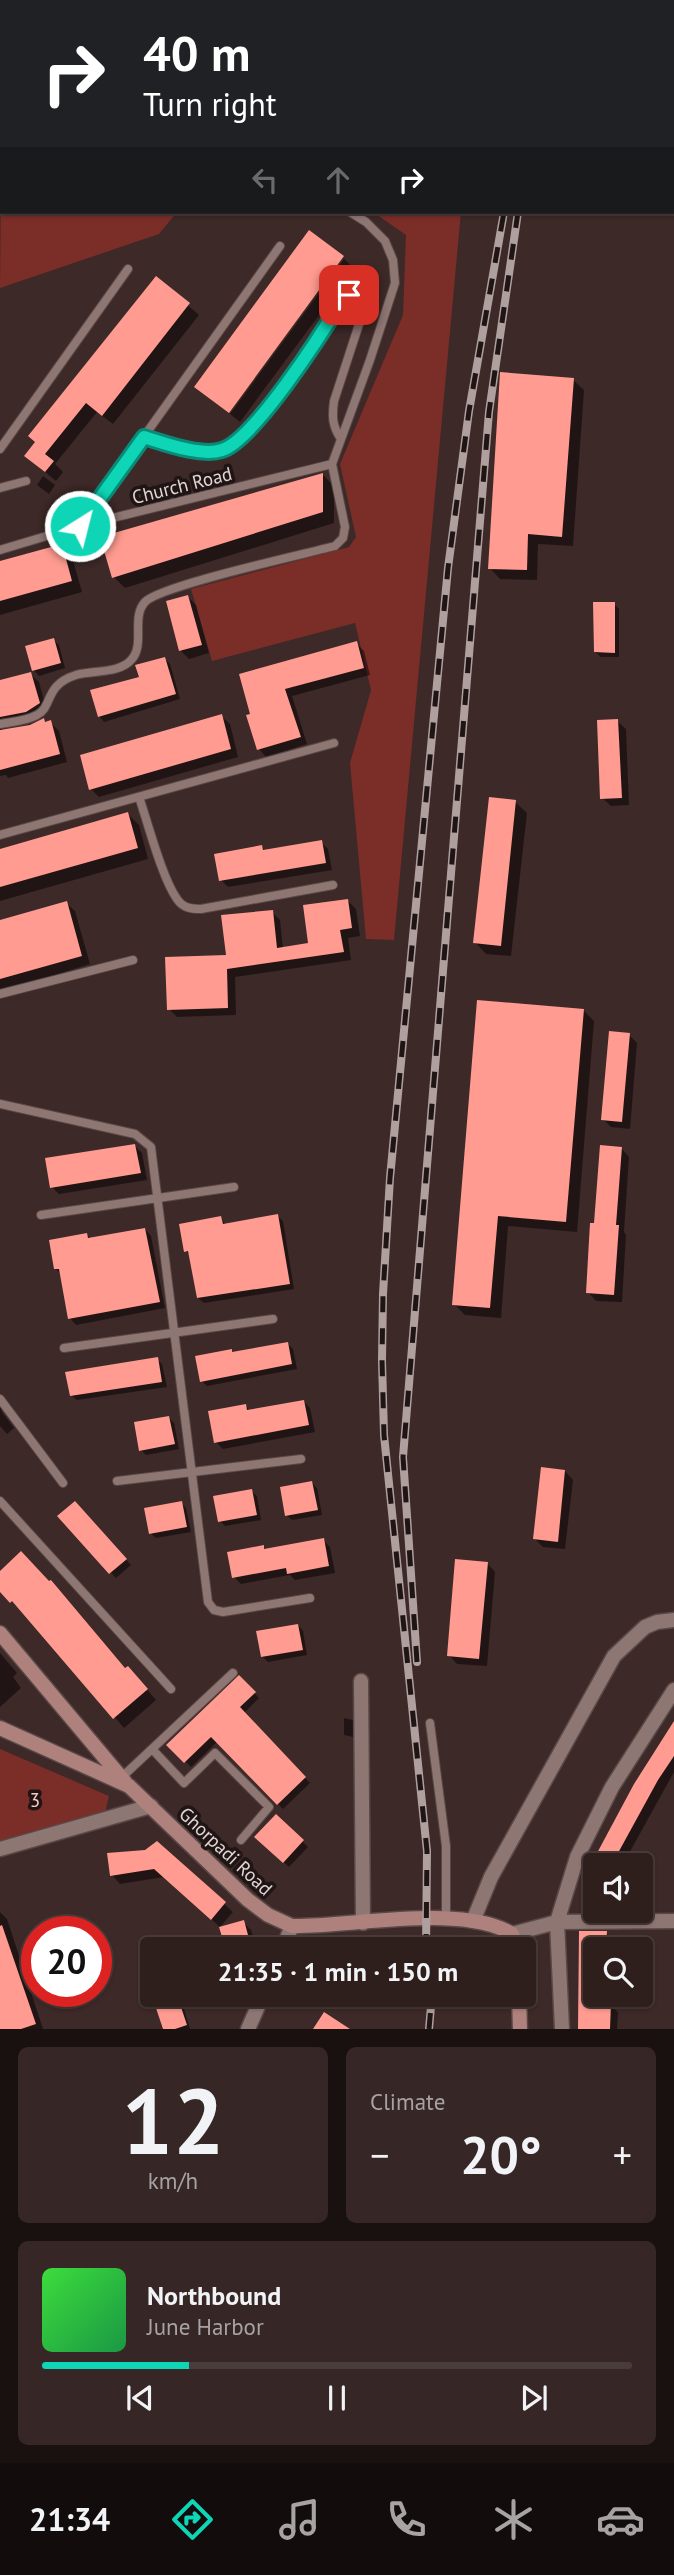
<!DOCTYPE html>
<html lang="en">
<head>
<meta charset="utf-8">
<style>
  body { margin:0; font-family:"PT Sans",sans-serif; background:#362726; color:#f1f3f6; height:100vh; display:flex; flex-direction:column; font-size:26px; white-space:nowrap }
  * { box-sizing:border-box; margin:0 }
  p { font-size:23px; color:#a7a2a4 }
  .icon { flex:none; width:38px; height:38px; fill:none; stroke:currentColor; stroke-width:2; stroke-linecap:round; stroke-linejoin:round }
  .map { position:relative; height:2029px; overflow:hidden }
  .details { display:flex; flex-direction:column; gap:18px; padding:18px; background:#191110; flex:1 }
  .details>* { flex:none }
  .banner { position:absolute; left:0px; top:0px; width:676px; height:214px; box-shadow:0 2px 5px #0004,0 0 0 2px #493d3b; background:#202124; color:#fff; overflow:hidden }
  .buttons { position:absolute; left:583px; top:1853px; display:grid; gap:14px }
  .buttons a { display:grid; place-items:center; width:70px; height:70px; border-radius:7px; background:#2e1f1d; box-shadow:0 2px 5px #0004,0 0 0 2px #493d3b; font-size:35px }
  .speed { position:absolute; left:21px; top:1916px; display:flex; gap:14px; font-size:35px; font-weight:700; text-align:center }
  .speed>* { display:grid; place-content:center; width:91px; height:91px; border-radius:50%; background:#2e1f1d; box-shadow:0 2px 5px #0004,0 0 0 2px #493d3b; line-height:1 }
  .speed .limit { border:10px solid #d22; background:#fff; color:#111 }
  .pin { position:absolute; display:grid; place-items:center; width:60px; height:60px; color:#fff; margin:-30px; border-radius:14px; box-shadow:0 4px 10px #0006 }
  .me { position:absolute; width:77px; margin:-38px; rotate:36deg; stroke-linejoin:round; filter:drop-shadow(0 0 5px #0008) }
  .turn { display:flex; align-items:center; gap:24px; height:147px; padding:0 28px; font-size:32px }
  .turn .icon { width:91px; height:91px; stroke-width:2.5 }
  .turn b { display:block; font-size:49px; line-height:60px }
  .lanes { display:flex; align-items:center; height:66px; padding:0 28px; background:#0003; justify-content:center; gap:35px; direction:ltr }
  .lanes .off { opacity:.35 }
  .big { font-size:52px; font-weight:600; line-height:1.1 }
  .details .tile { flex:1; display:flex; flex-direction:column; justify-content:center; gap:10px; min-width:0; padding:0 24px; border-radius:10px; background:#362726 }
  .details .dial { align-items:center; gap:0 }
  .dial b { font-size:91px; line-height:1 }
  .song { display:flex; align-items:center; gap:21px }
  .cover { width:84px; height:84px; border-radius:10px; background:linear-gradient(135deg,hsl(120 70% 55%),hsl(140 70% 35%)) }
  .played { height:7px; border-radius:4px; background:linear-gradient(90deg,#0dd5b5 25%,#493d3b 25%) }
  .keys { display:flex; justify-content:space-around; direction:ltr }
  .heat { display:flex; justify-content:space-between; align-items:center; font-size:38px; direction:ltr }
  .details .tiles { flex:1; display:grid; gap:18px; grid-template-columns:1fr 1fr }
  .tile:last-child { grid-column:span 2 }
  .trip { position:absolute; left:140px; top:1937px; width:396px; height:70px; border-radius:7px; background:#2e1f1d; box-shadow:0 2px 5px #0004,0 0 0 2px #493d3b; font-weight:600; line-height:70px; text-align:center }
  .tab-bar { display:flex; height:112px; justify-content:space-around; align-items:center; background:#120c0c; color:#a7a2a4 }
  .tab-bar .icon { width:49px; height:49px }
  .tab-bar .active { color:#0dd5b5 }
  .tab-bar b { font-size:32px; color:#f1f3f6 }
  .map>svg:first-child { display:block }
  .green { fill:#7b2d28 }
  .shadow { fill:#0007 }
  .building { fill:#ff9b90 }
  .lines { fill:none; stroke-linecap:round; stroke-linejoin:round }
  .lane-casing { stroke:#584847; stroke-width:10 }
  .street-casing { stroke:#584847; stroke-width:17 }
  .secondary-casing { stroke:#584847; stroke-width:17 }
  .lane { stroke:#8e7673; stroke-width:8 }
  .street { stroke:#8e7673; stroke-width:14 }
  .secondary { stroke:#af817c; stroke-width:14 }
  .rail-casing { stroke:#afa09f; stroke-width:8 }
  .rail { stroke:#1e1514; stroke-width:5; stroke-dasharray:16; stroke-linecap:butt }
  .route-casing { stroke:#088a76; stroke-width:18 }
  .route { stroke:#0dd5b5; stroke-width:12 }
  .labels { text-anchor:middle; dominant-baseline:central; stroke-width:7; stroke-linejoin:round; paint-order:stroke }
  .street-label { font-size:19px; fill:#e1d4d3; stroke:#1e1514 }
  .park-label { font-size:19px; fill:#fec9c3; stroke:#1e1514 }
</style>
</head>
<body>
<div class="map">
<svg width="674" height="2029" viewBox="0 0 674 2029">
  <rect width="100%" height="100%" fill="#3d2927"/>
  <path class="green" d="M2,66V212H177L159,234L0,288Z
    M373,212H461L394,940L366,939L350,763L371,690L355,623L212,661L191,589L349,547L356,537L340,464L403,315L406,235Z
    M0,1749L109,1796L104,1817L0,1843Z"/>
  <path class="shadow" d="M50,0H95L97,2H53Z
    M116,0H174L176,2H114Z
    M232,0H256L258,2H231Z
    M396,0H440L395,2Z
    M344,259L354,268L240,422L230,414Z
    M157,279L199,315L113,424L97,412L55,464L63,472L56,481L26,456Z
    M573,380L584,390L573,546L538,544L537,580L500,579L490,568Z
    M323,475L334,486V523L125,588L114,577Z
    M43,476L55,485L49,494L37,485Z
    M61,546L72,557L82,592L0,615V563Z
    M188,597L196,605L209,653L189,659L181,651Z
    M614,604L619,609V657H601L595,652Z
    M54,640L59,645L65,668L39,676L34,670Z
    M356,643L364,651L370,675L292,696L307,744L266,757L259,749L241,675Z
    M165,659L170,664L180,699L104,722L99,716Z
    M30,674L39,682L47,712L35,720L4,726L2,732L30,727L44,720L47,723L50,722L59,731L67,762L8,778L6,775L0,776V682Z
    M221,716L230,724L238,757L99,797L91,789Z
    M617,721L626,729L629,805L611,806L602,798Z
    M515,802L527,813L511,956L486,954L475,942Z
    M128,814L139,825L148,859L0,901V850Z
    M321,842L328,849L332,870L228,887L221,880L262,847L266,852Z
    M347,900L356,909L360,936L348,938L351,960L235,977L236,1015L177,1017L169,1009L228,957L272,912L280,920L283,949L310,944Z
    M66,903L75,911L90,964L0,992V926Z
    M583,1010L594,1021L577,1232L508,1226L501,1318L465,1315L454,1304Z
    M629,1035L637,1043L630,1129L611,1127L603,1119Z
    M135,1146L142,1153L147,1180L59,1194L52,1187Z
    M621,1148L629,1157L624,1232L626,1235L622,1302L596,1301L588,1292L595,1225Z
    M278,1216L283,1221L294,1289L204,1303L198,1298L191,1256L186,1251L221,1218L226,1225Z
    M145,1229L151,1236L165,1308L76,1325L70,1318L61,1274L56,1269L87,1235L91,1239Z
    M288,1344L293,1349L297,1369L207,1386L202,1381Z
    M157,1359L162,1364L167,1387L77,1400L71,1395Z
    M303,1401L310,1408L315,1432L223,1449L216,1442L246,1406L250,1411Z
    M0,1405L2,1412L14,1428L7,1434L0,1426Z
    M169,1418L174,1423L179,1449L146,1455L141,1450Z
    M565,1471L573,1480L565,1549L543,1547L535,1539Z
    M312,1483L317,1488L322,1515L292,1520L286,1515Z
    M251,1491L257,1496L261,1520L225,1526L220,1521Z
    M75,1503L131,1565L116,1578L59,1516Z
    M181,1503L186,1508L191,1532L156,1538L150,1533Z
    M323,1540L330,1547L335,1573L295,1580L290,1575L241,1584L234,1577L263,1547L266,1550Z
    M487,1563L495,1572L487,1666L457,1664L449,1655Z
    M0,1573L50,1583L126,1669L137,1678L156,1700L124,1728L23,1610L0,1589Z
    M298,1625L303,1631L307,1655L268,1662L262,1656Z
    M0,1653L17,1673L13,1677L21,1688L0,1707Z
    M239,1677L259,1698L244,1713L310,1783L283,1809L218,1741L191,1767L169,1745Z
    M344,1718L353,1720V1737L344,1735Z
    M674,1736V1772L622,1866H611L598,1855Z
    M276,1816L308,1847L289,1867L257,1837Z
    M157,1843L233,1912L220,1927L164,1877L120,1884L112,1875Z
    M0,1912L7,1919L43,2029H0Z
    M243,1922L251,1930L257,1950H227Z
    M580,1933H606L614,1940V1950H595V1995H612V2007L618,2012L617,2029H580Z
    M171,1995H177L181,1999L190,2029H165Z"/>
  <path class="building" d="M309,230L344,256L229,413L194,387Z
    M156,276L190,303L102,416L86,403L45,454L54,461L45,472L24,456L35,442L28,436Z
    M500,372L574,378L562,537L528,534L527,570L488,569Z
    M323,473V512L112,578L100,537Z
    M62,544L72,581L0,601V561Z
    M188,595L202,645L179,651L166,601Z
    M593,602H615V653L594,652Z
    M54,638L61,663L32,671L25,646Z
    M357,641L364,668L285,689L301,737L257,750L246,715L250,714L239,674Z
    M165,657L176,694L98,717L90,690L139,677L135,665Z
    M31,672L40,703L26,712L0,717V680Z
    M222,714L231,749L89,790L80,755Z
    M44,718L45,722L51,720L60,754L0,770V730L30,725Z
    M618,719L622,798L600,799L597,720Z
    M489,797L516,800L501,946L473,943Z
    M128,812L138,848L0,887V849Z
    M322,840L326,863L219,881L214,854L262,845L263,850Z
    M348,899L352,928L340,930L344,952L227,969L228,1008L167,1010L165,957L226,955L221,915L273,910L277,948L308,943L303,905Z
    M67,901L82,956L0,979V920Z
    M477,1000L584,1009L566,1222L498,1216L490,1308L452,1305Z
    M609,1031L630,1033L622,1122L601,1120Z
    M135,1144L141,1173L50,1188L45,1158Z
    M600,1145L622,1147L616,1225H619L614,1295L586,1293L590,1223H594Z
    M278,1214L290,1284L197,1298L188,1251L184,1252L179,1224L221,1216L223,1224Z
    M145,1228L160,1302L68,1319L59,1269H54L49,1240L87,1233L88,1238Z
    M288,1342L292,1364L200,1382L195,1356L232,1349V1352Z
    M158,1357L162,1382L70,1396L65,1372Z
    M304,1400L309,1425L214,1443L208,1411L246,1404L247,1410Z
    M169,1416L175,1444L139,1451L134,1422Z
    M541,1467L565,1470L558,1542L533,1539Z
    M312,1481L318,1510L285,1516L280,1487Z
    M252,1489L257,1515L218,1522L213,1496Z
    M75,1501L127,1559L109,1574L57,1516Z
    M182,1501L187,1527L149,1534L144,1508Z
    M324,1538L329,1566L287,1574L286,1568L232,1578L227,1552L264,1545V1549Z
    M21,1551L49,1581L51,1580L125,1668L128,1666L148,1689L113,1719L12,1601L10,1603L0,1592V1571Z
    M455,1559L488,1562L479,1659L447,1656Z
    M298,1624L303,1650L261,1657L256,1631Z
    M239,1675L256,1692L240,1707L306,1777L277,1805L211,1737L184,1763L166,1745Z
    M674,1721V1756L658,1780L612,1864L596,1855L634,1784Z
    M276,1814L304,1840L283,1863L254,1837Z
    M157,1841L226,1902L211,1920L154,1869L110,1876L107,1853L145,1850Z
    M244,1920L252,1950H226L219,1927Z
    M2,1925L36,2024L21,2029H0V1926Z
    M579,1931H607L606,1950H595V2003H611L610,2029H578Z
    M165,1995H177L187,2025L175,2029H163L153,1999Z
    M324,2012L350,2029H313Z"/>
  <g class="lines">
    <g class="lane-casing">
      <path id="lane" d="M209,2L210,0
        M372,2L373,0
        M0,40L2,41
        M143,437C164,443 201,457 222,450C254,440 323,332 342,300C353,292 361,295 364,309L334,401C332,416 332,426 341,439
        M0,449L128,269
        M0,488L26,481
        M80,526L280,246
        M0,550L80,526L332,464
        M0,724C11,722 26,721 37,715C53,707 44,685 76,675C93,670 120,674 132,659C145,644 131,617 145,602C159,586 305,554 335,546L343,538L345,527L332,464L370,360L395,283L393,260L385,241L366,222L350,212
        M139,797C148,823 162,878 177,899C183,908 191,909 201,909L333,885
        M0,835L334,743
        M0,994L133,960
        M0,1104L135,1134L151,1147L208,1602L214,1610L223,1612L310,1598
        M41,1215L234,1187
        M64,1348L273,1319
        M0,1399L63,1483
        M117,1481L301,1459
        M0,1501L171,1689
        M430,1723L446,1846V1918
        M152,1749L184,1783L215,1753L269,1807L241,1840
        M122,1777L233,1673"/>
    </g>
    <g class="street-casing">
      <path id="street" d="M361,1681L363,1923
        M0,1849L151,1806
        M473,1921L491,1877L614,1656L645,1627L657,1622L674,1620
        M512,1934L557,1922L674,1921
        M282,1950L292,1926
        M248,2029L263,1995
        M562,2029L557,1922L577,1857L612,1787L674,1690"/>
    </g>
    <g class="secondary-casing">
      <path id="secondary" d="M0,1633L125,1782
        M0,1728L129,1786L248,1900L268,1915L292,1926C351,1927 463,1903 512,1934L517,1950
        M519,1995L520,2029"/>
    </g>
    <use href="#lane" class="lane"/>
    <use href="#street" class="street"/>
    <use href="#secondary" class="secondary"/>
    <g class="rail-casing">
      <path id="rail" d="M526,2V0
        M539,2V0
        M417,1662L403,1457L489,412L518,212
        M426,1950L427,1851L384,1435L382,1360L383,1294L390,1178L448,568L469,411L504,212
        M429,2029L432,1995"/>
    </g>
    <use href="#rail" class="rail"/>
  </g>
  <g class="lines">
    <g class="route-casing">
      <path id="route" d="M80,526L144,437C164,443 201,457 222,450C254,440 323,332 342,300L349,295"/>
    </g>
    <use href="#route" class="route"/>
  </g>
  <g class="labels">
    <g class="street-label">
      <text transform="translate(182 485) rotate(-14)">Church Road</text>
      <text transform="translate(226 1851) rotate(43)">Ghorpadi Road</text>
    </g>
    <g class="park-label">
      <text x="35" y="1800">3</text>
    </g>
  </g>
</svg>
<div class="buttons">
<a><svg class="icon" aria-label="sound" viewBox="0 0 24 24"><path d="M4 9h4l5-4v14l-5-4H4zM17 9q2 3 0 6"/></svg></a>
<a><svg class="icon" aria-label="search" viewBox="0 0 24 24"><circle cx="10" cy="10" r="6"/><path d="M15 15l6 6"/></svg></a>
</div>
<div class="speed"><div class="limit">20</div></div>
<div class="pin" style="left:349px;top:295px;background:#d93025"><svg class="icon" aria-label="arrive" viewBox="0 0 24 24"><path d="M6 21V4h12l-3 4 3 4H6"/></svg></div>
<svg class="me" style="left:80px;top:526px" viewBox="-20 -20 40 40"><circle r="17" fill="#0dd5b5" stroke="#fff" stroke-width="3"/><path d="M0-11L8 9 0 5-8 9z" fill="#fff"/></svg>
<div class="trip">21:35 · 1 min · 150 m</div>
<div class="banner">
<div class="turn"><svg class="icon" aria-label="right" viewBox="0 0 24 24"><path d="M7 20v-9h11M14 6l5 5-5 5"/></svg><div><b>40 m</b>Turn right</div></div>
<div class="lanes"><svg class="icon off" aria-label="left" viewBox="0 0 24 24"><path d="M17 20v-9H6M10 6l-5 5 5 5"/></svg><svg class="icon off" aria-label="ahead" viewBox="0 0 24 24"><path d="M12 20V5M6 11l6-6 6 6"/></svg><svg class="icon" aria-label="right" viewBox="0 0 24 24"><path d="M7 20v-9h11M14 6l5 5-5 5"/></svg></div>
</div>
</div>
<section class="details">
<div class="tiles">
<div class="tile dial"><b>12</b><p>km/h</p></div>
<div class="tile"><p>Climate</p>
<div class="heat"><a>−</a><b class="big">20°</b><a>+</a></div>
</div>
<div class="tile">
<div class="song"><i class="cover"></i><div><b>Northbound</b><p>June Harbor</p></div></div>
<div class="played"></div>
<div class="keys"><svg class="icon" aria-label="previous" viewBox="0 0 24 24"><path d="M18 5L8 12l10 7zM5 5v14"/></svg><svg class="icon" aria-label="pause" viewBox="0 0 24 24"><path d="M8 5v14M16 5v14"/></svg><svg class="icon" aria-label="next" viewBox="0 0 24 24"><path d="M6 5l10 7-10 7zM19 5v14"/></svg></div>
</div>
</div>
</section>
<nav class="tab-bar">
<b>21:34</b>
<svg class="icon active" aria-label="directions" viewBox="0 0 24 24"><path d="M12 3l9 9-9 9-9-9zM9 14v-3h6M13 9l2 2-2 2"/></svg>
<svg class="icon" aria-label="music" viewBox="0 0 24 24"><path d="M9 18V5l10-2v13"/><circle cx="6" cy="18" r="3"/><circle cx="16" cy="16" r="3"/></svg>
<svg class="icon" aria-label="phone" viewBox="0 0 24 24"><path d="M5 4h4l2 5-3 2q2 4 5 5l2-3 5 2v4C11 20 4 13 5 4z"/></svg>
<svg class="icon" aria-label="climate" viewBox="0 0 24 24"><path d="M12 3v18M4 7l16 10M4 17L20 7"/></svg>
<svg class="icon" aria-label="car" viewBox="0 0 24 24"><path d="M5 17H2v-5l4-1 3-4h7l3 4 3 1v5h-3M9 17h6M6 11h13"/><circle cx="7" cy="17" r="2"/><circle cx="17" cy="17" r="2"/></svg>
</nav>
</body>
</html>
